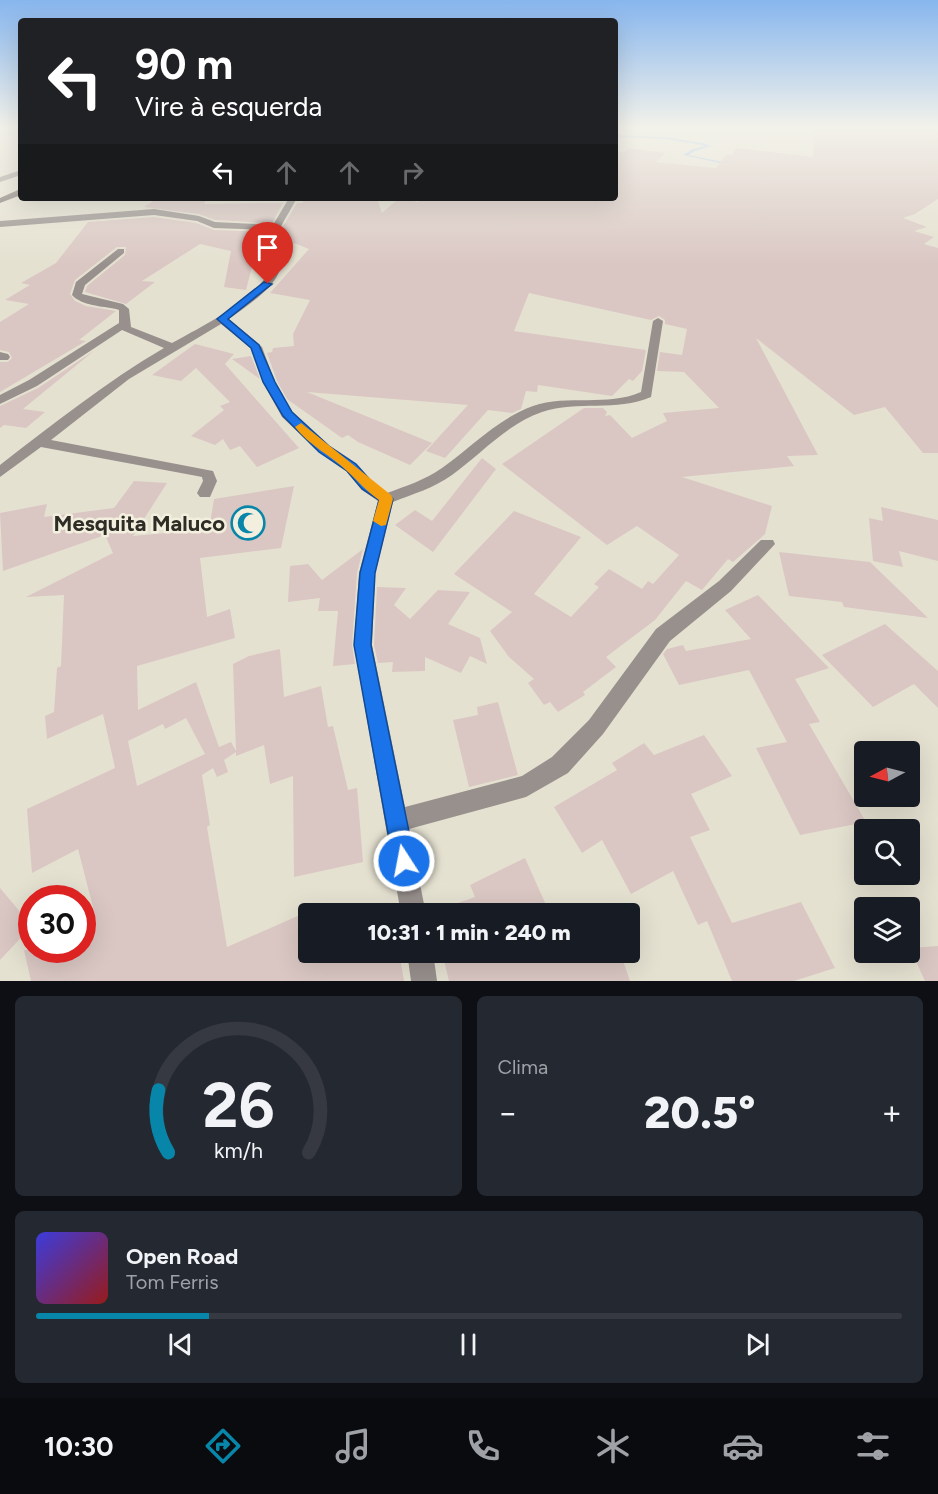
<!DOCTYPE html>
<html lang="pt">
<head>
<meta charset="utf-8">
<style>
  body { margin:0; font-family:Figtree,sans-serif; background:#242831; color:#f1f3f6; height:100vh; display:flex; flex-direction:column; font-size:22px; white-space:nowrap }
  * { box-sizing:border-box; margin:0 }
  p { font-size:20px; color:#9ea1a6 }
  .icon { flex:none; width:33px; height:33px; fill:none; stroke:currentColor; stroke-width:2; stroke-linecap:round; stroke-linejoin:round }
  .map { position:relative; height:981px; overflow:hidden }
  .sheet { display:flex; flex-direction:column; gap:15px; padding:15px; background:#0d0f14; flex:1 }
  .sheet>* { flex:none }
  .banner { position:absolute; left:18px; top:18px; width:600px; height:183px; border-radius:6px; box-shadow:0 6px 24px #0002; background:#202124; color:#fff; overflow:hidden }
  .needle { width:39px; rotate:263deg }
  .fabs { position:absolute; left:854px; top:741px; display:grid; gap:12px }
  .fabs a { display:grid; place-items:center; width:66px; height:66px; border-radius:6px; background:#171b24; box-shadow:0 6px 24px #0002; font-size:30px }
  .speed { position:absolute; left:18px; top:885px; display:flex; gap:12px; font-size:30px; font-weight:700; text-align:center }
  .speed>* { display:grid; place-content:center; width:78px; height:78px; border-radius:50%; background:#171b24; box-shadow:0 6px 24px #0002; line-height:1 }
  .speed .limit { border:9px solid #d22; background:#fff; color:#111 }
  .pin { position:absolute; display:grid; place-items:center; width:51px; height:51px; color:#fff; margin:-62px -26px; border-radius:50% 50% 50% 0; rotate:-45deg; box-shadow:0 0 6px #0007 }
  .pin .icon { rotate:45deg }
  .me { position:absolute; width:66px; margin:-33px; rotate:349deg; stroke-linejoin:round; filter:drop-shadow(0 0 4px #0008) }
  .turn { display:flex; align-items:center; gap:21px; height:126px; padding:0 18px; font-size:27px }
  .turn .icon { width:78px; height:78px; stroke-width:2.5 }
  .turn b { display:block; font-size:42px; line-height:51px }
  .lanes { display:flex; align-items:center; height:57px; padding:0 18px; background:#0003; justify-content:center; gap:30px; direction:ltr }
  .lanes .off { opacity:.35 }
  .big { font-size:45px; font-weight:800; line-height:1.1 }
  .sheet .card { flex:1; display:flex; flex-direction:column; justify-content:center; gap:9px; min-width:0; padding:0 21px; border-radius:9px; background:#242831 }
  .sheet .dial { align-items:center; gap:0 }
  .dial svg { height:156px; overflow:visible; fill:none; stroke:#363941; stroke-width:7; stroke-linecap:round; text-anchor:middle }
  .dial text { fill:#f1f3f6; stroke:none }
  .song { display:flex; align-items:center; gap:18px }
  .cover { width:72px; height:72px; border-radius:9px; background:linear-gradient(135deg,hsl(240 70% 55%),hsl(0 70% 35%)) }
  .played { height:6px; border-radius:3px; background:linear-gradient(90deg,#0786a9 20%,#363941 20%) }
  .keys { display:flex; justify-content:space-around; direction:ltr }
  .heat { display:flex; justify-content:space-between; align-items:center; font-size:33px; direction:ltr }
  .sheet .tiles { flex:1; display:grid; gap:15px; grid-template-columns:1fr 1fr }
  .card:last-child { grid-column:span 2 }
  .trip { position:absolute; left:298px; top:903px; width:342px; height:60px; border-radius:6px; background:#171b24; box-shadow:0 6px 24px #0002; font-weight:800; line-height:60px; text-align:center }
  .menu { display:flex; height:96px; justify-content:space-around; align-items:center; background:#090b0e; color:#9ea1a6 }
  .menu .icon { width:42px; height:42px }
  .menu .current { color:#0786a9 }
  .menu b { font-size:27px; color:#f1f3f6 }
  .map>svg:first-child { display:block }
  .lines { fill:none; stroke-linecap:round; stroke-linejoin:round }
  .stream { fill:#96baf8; fill-rule:evenodd }
  .building { fill:#dac7c3; fill-rule:evenodd }
  .street { fill:#98908d; fill-rule:evenodd }
  .secondary { fill:#746966; fill-rule:evenodd }
  .route { fill:#1a73e8; stroke:#114b97; stroke-width:1.5 }
  .slow { fill:#f59e0b }
  .labels { text-anchor:middle; dominant-baseline:central; stroke-width:5; stroke-linejoin:round; paint-order:stroke }
  .poi-label { font-size:22px; font-weight:bold; fill:#2d2c25; stroke:#f3efde; text-anchor:end }
</style>
</head>
<body>
<div class="map">
<svg width="938" height="981" viewBox="0 0 938 981">
  <rect width="100%" height="100%" fill="#e5e1d1"/>
  <g class="lines">
    <path class="stream" d="M615,135L664,137L703,143L711,146L695,151L688,155L732,164L730,165L683,155L693,149L705,146L702,145L664,139L615,137Z"/>
  </g>
  <path class="building" d="M814,128L938,130V199L915,214L903,218L927,227L914,231L934,237L924,244L938,248V453H923L885,407L854,415L756,338L818,455L787,456L794,466L682,477L772,506L765,534L733,562L728,559L702,590L686,581L655,620L606,657L616,667L583,692L585,695L558,712L550,702L544,705L528,683L534,679L509,657L490,631L512,612L454,574L514,511L581,537L534,594L571,617L599,587L594,584L609,569L642,589L648,581L653,584L679,555L637,526L607,545L502,464L584,408H603L607,412L605,416L610,415L632,438L667,421L663,413L719,408L684,372L657,371L660,352L682,355L687,329L665,324V320L659,316L651,320L529,293L514,331L646,350L642,371L633,381L629,379L612,396L538,385L537,392L526,391L521,409L512,413L488,410L445,458L426,451L468,405L307,392L432,443L410,465L358,442L348,435L342,438L287,399L277,381L267,353L272,352L273,348L294,346L293,334L310,300L270,293L309,249L284,239L282,228L297,203H302L305,199L377,198L382,213L398,199L418,202L422,198H615V151L624,152L628,148L665,153L656,162L716,168L727,154L732,155L736,148L813,157Z
    M158,198L206,200L204,204L283,203L272,223L215,220L199,214L144,207Z
    M154,217L196,223L214,230L270,232L272,238L259,240L246,290L224,287L231,251L200,244L142,281L155,282L126,304L85,292L87,286L125,255L126,247H117L75,280L70,294L75,301L86,306L116,311L79,340L86,341L0,392V362H8L12,358L9,352L0,350V322L29,304L5,300L30,285L21,283L56,263L88,222Z
    M195,344L234,354L225,364L299,448L257,467L240,446L230,450L223,439L215,445L191,436L224,410L220,406L230,402L196,368L181,381L152,375Z
    M95,350L23,409L45,412L26,428L4,425L0,428V406L38,388Z
    M251,356L260,379L232,359Z
    M482,458L496,469L433,552L395,525L415,510L432,521Z
    M134,481L167,483L133,536L209,529L214,499L294,486L281,548L200,558L207,617L230,609L235,638L137,666L138,710L196,682L219,747L231,742L236,751L233,664L249,656L280,649L284,697L321,686L328,727L333,726L348,790L357,788L363,862L294,877L293,776L270,784L264,745L236,756V752L224,760L228,772L217,777L213,768L202,775L210,825L207,827L227,947L309,911V952H399L404,981H31L24,950H82V918L94,911L78,849L32,873L27,809L115,768L103,714L47,739L45,716L54,712L57,668L61,666L64,595L26,597L113,553L105,535L3,571L0,513L47,504L44,517L114,508ZM186,718L205,754L137,786L128,741L163,724L165,729Z
    M881,507L938,520V561L899,551L903,567L873,561L869,518L883,521Z
    M363,549L357,573L352,645L355,664L333,666L338,611H318L320,598L288,602L290,566L308,564L322,580Z
    M779,552L870,562L928,618L844,607L842,602L789,596Z
    M377,587L406,588L394,605L410,619L438,590L470,592L448,624L480,638L487,664L470,656L461,673L425,657V671L392,672L393,662L378,663L374,645Z
    M758,595L829,668L795,679L820,722L809,724L866,822L800,835L756,748L787,742L749,670L679,685L663,654L667,649L683,645L686,651L751,639L725,610Z
    M885,624L938,671V708L914,684L873,707L822,655Z
    M498,702L518,775L469,787L453,720L478,715L477,707Z
    M704,735L732,776L691,794L710,830L690,837L732,923L801,902L835,968L794,981H732L707,921L698,925L673,871L631,894L602,840L582,853L554,807L617,770L612,763L644,743L654,755Z
    M525,858L550,914H439L438,910L475,897L470,885Z
    M0,888L32,926L0,960Z
    M938,946V981H925L910,948Z
    M442,952H620L630,981H449Z"/>
  <g class="lines">
    <path class="street" d="M21,170V175L0,182V177Z
      M289,198H297L280,228C293,279 265,292 229,319L262,347L275,382L292,412L329,446L356,465L372,482L387,493C406,486 425,480 442,468C472,447 497,419 533,406C568,394 607,407 641,392L653,321L658,318L663,321L651,397C616,412 578,400 542,412C507,424 481,454 452,475C434,488 413,494 393,502L375,573L372,645L405,807L522,776L552,757L589,720L656,629L719,581L761,540H773L775,544L731,591L670,641L603,734L568,773L526,797L409,829L426,914H401L354,645L359,573L378,501L362,490L346,471L319,452L282,417L263,382L251,348L221,324L129,379L51,440L213,471L217,481L210,497H200L197,493L203,481L202,477L197,476L41,447L0,477V465C53,424 106,382 164,348L122,330L37,386L0,404V395L29,380L119,323V310L116,309C102,306 82,306 72,295L76,282L118,249H124V253L85,285L82,294L123,304L129,309L131,327L172,343C205,324 276,292 276,249C276,243 273,236 272,230L214,228L197,221L154,215L0,227V221L154,209L199,216L215,222L273,225Z
      M0,352L8,354L10,357L8,360H0Z
      M407,952H433L437,981H411Z"/>
    <path class="secondary" d="M18,190H21V195L0,203V198Z"/>
  </g>
  <linearGradient id="sky" x2="0" y2="1"><stop stop-color="#87b6ee"/><stop offset="0.48" stop-color="#f3f2ea"/><stop offset="1" stop-color="#f3f2ea" stop-opacity="0"/></linearGradient>
  <rect width="938" height="265" fill="url(#sky)"/>
  <path class="route" d="M264,282L272,284L228,319L259,345L275,382L292,412L329,446L356,464L372,482L393,499L375,573L371,645L415,861L412,868L404,872L396,868L393,861L354,645L360,573L379,500L362,489L347,471L319,452L283,416L263,382L251,348L217,319Z"/>
  <path class="slow" d="M301,423L391,495L393,499L386,525L381,526L373,521L379,500C366,491 358,481 347,471C330,455 310,446 295,427Z"/>
  <defs>
    <g id="mosque-ring" transform="scale(1.725)"><circle r="9.5" fill="#f3efde" stroke="#0786a9" stroke-width="1.5"/><path d="M3.5-4.9A6 6 0 1 0 3.5 4.9A5 5 0 1 1 3.5-4.9Z" fill="#0786a9"/></g>
  </defs>
  <g fill-rule="evenodd">
    <use href="#mosque-ring" x="248" y="523"/>
  </g>
  <g class="labels">
    <g class="poi-label">
      <text x="225" y="523">Mesquita Maluco</text>
    </g>
  </g>
</svg>
<div class="fabs">
<a><svg class="needle" viewBox="-14 -14 28 28"><path d="M0-13l5 13h-10z" fill="#e53935"/><path d="M0 13l5-13h-10z" fill="#9ea1a6"/></svg></a>
<a><svg class="icon" aria-label="search" viewBox="0 0 24 24"><circle cx="10" cy="10" r="6"/><path d="M15 15l6 6"/></svg></a>
<a><svg class="icon" aria-label="layers" viewBox="0 0 24 24"><path d="M12 4l9 5-9 5-9-5zM3 14l9 5 9-5"/></svg></a>
</div>
<div class="speed"><div class="limit">30</div></div>
<div class="pin" style="left:268px;top:284px;background:#d93025"><svg class="icon" aria-label="arrive" viewBox="0 0 24 24"><path d="M6 21V4h12l-3 4 3 4H6"/></svg></div>
<svg class="me" style="left:404px;top:861px" viewBox="-20 -20 40 40"><circle r="17" fill="#1a73e8" stroke="#fff" stroke-width="3"/><path d="M0-11L8 9 0 5-8 9z" fill="#fff"/></svg>
<div class="trip">10:31 · 1 min · 240 m</div>
<div class="banner">
<div class="turn"><svg class="icon" aria-label="left" viewBox="0 0 24 24"><path d="M17 20v-9H6M10 6l-5 5 5 5"/></svg><div><b>90 m</b>Vire à esquerda</div></div>
<div class="lanes"><svg class="icon" aria-label="left" viewBox="0 0 24 24"><path d="M17 20v-9H6M10 6l-5 5 5 5"/></svg><svg class="icon off" aria-label="ahead" viewBox="0 0 24 24"><path d="M12 20V5M6 11l6-6 6 6"/></svg><svg class="icon off" aria-label="ahead" viewBox="0 0 24 24"><path d="M12 20V5M6 11l6-6 6 6"/></svg><svg class="icon off" aria-label="right" viewBox="0 0 24 24"><path d="M7 20v-9h11M14 6l5 5-5 5"/></svg></div>
</div>
</div>
<section class="sheet">
<div class="tiles">
<div class="card dial"><svg viewBox="0 0 100 80">
<path d="M14 69A42 42 0 1 1 86 69"/>
<path d="M14 69A42 42 0 0 1 9 37" stroke="#0786a9"/>
<text x="50" y="56" font-size="32" font-weight="700">26</text>
<text x="50" y="72" font-size="11">km/h</text>
</svg></div>
<div class="card"><p>Clima</p>
<div class="heat"><a>−</a><b class="big">20.5°</b><a>+</a></div>
</div>
<div class="card">
<div class="song"><i class="cover"></i><div><b>Open Road</b><p>Tom Ferris</p></div></div>
<div class="played"></div>
<div class="keys"><svg class="icon" aria-label="previous" viewBox="0 0 24 24"><path d="M18 5L8 12l10 7zM5 5v14"/></svg><svg class="icon" aria-label="pause" viewBox="0 0 24 24"><path d="M8 5v14M16 5v14"/></svg><svg class="icon" aria-label="next" viewBox="0 0 24 24"><path d="M6 5l10 7-10 7zM19 5v14"/></svg></div>
</div>
</div>
</section>
<nav class="menu">
<b>10:30</b>
<svg class="icon current" aria-label="directions" viewBox="0 0 24 24"><path d="M12 3l9 9-9 9-9-9zM9 14v-3h6M13 9l2 2-2 2"/></svg>
<svg class="icon" aria-label="music" viewBox="0 0 24 24"><path d="M9 18V5l10-2v13"/><circle cx="6" cy="18" r="3"/><circle cx="16" cy="16" r="3"/></svg>
<svg class="icon" aria-label="phone" viewBox="0 0 24 24"><path d="M5 4h4l2 5-3 2q2 4 5 5l2-3 5 2v4C11 20 4 13 5 4z"/></svg>
<svg class="icon" aria-label="climate" viewBox="0 0 24 24"><path d="M12 3v18M4 7l16 10M4 17L20 7"/></svg>
<svg class="icon" aria-label="car" viewBox="0 0 24 24"><path d="M5 17H2v-5l4-1 3-4h7l3 4 3 1v5h-3M9 17h6M6 11h13"/><circle cx="7" cy="17" r="2"/><circle cx="17" cy="17" r="2"/></svg>
<svg class="icon" aria-label="filters" viewBox="0 0 24 24"><path d="M4 7h16M4 17h16"/><circle cx="9" cy="7" r="2"/><circle cx="15" cy="17" r="2"/></svg>
</nav>
</body>
</html>
